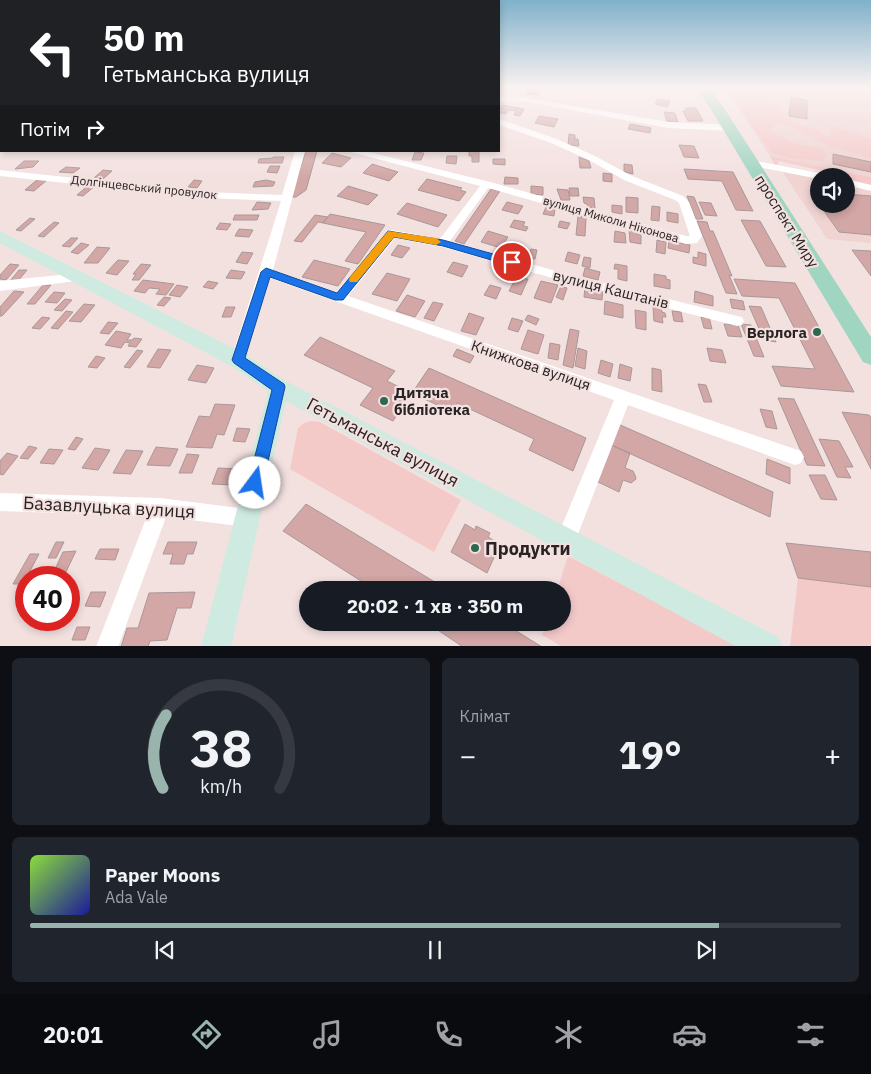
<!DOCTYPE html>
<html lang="uk">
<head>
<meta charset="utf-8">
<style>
  body { margin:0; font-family:"IBM Plex Sans",sans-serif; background:#20242c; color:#f1f3f6; height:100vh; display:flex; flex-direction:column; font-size:19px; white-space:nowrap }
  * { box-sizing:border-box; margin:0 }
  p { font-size:16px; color:#9ea1a6 }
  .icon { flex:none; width:28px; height:28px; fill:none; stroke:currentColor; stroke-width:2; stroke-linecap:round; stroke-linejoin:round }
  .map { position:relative; height:646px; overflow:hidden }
  .drawer { display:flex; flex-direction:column; gap:12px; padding:12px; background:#0d0f14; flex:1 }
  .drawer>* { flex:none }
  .top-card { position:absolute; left:0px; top:0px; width:500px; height:152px; box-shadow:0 2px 8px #0003; background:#202124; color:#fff; overflow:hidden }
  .controls { position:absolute; left:810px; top:168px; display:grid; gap:10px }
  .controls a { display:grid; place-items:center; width:45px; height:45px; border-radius:50%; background:#171b24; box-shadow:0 2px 8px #0003; font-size:25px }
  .speed { position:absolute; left:15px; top:566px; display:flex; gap:10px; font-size:25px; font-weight:700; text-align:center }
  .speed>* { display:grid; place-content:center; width:65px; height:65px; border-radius:50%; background:#171b24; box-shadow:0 2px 8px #0003; line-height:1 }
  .speed .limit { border:8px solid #d22; background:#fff; color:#111 }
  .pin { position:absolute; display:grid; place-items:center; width:42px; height:42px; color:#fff; margin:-21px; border:2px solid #fff; border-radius:50%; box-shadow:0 1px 5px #0007 }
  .me { position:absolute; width:55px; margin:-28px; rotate:14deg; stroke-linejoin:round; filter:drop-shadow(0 0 4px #0008) }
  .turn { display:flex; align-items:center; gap:18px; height:105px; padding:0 20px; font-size:22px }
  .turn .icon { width:65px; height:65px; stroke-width:2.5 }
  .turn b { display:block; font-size:35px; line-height:42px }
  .then { display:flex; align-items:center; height:48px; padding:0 20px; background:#0003; gap:10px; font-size:19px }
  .big { font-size:38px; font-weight:800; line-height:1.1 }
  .drawer .widget { flex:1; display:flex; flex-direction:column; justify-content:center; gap:8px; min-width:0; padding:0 18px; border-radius:8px; background:#20242c }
  .drawer .dial { align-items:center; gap:0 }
  .dial svg { height:130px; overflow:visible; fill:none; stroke:#363941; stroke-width:7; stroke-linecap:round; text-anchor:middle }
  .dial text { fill:#f1f3f6; stroke:none }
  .song { display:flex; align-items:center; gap:15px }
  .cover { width:60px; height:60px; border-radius:8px; background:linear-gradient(135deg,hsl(90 70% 55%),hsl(240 70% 35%)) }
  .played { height:5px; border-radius:2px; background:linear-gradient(90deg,#99b4ad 85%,#363941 85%) }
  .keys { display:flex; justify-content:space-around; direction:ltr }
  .heat { display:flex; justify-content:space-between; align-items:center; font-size:28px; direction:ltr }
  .drawer .tiles { flex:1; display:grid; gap:12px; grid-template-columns:1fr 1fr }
  .widget:last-child { grid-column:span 2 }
  .trip { position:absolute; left:299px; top:581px; width:272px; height:50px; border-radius:25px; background:#171b24; box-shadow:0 2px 8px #0003; font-weight:800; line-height:50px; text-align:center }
  .menu { display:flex; height:80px; justify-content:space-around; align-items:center; background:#090b0e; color:#9ea1a6 }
  .menu .icon { width:35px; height:35px }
  .menu .active { color:#99b4ad }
  .menu b { font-size:22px; color:#f1f3f6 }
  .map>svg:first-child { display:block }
  .built { fill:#efd4d2 }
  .green { fill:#f4cac9 }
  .building { fill:#d2a7a6; stroke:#a99898 }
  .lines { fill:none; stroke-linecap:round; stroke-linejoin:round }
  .street { fill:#fff; fill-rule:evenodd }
  .secondary { fill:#cfeae0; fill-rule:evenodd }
  .primary { fill:#a0d5c1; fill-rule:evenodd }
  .route { fill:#1a73e8; stroke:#114b97 }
  .slow { fill:#f59e0b }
  .poi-dot { fill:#2d6853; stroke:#f3e1e0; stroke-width:2 }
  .labels { text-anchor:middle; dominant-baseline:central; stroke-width:4.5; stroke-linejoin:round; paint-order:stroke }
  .far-street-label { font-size:12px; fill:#292323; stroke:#f3e1e0 }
  .street-label { font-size:15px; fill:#292323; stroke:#f3e1e0 }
  .poi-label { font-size:15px; font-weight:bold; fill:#292323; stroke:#f3e1e0; text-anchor:end }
  .near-street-label { font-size:18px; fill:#292323; stroke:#f3e1e0 }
  .near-poi-label { font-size:18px; font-weight:bold; fill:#292323; stroke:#f3e1e0; text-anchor:start }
</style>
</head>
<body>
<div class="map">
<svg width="871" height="647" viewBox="0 0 871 647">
  <rect width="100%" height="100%" fill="#f3e1e0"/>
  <path class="built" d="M724,87H871V177L770,156Z
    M782,171L819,179V204H846V184L871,189V243L827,239Z"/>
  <path class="green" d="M730,89C743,91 769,95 778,105C784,111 785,118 794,122C806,127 816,126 825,136L832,137L830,126L841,128L869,138L871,140V158L830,146L789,126L777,123L770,130C786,142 803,146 823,149L826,156L823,161L791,158L772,153C755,133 744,110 727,90Z
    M770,156L871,177V185L846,180V176L841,175L779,161L777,165L774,164Z
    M311,421L320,422L461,500L434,552L290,469L298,428L304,423Z
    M568,556L739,646H561L542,635L546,623L562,622V590H557Z
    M798,578L871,587V646L790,647Z"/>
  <path class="building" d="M529,87H534L541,88L538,95L526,94Z
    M791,97L807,100V119L789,116Z
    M658,99L670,101L667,107L655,104Z
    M502,105L524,109L520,116L514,115L516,111L509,110L506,114L500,113L502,109H500Z
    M685,108H696L703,121H688L683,111H687Z
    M664,112L675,113L678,122L667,121Z
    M539,116L558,119L554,127L535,123Z
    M630,124L651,128L650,133L628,129Z
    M569,134L575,135V139H578L579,146L568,145Z
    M679,145L694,146L699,158L684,157Z
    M306,151H317L306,190L296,197H291Z
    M469,151H479V162H472V156H469Z
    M415,152L424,153L421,160H412Z
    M332,153L351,158L341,167L322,163Z
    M833,154L871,162V172L833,164Z
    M447,156H457L456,164L446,163Z
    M273,157H284L282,163H258L259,159L273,158Z
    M579,157L589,161L591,168H580Z
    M493,159H505V165L493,164Z
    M24,161H39L33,167L15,169Z
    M372,164L398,172L389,181L363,173Z
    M624,164L632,165L633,174L624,172Z
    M270,166H280L277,173L267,172Z
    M66,167L80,168L73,173L59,172Z
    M684,169L733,172L753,211L736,210L722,181L688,179Z
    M103,170L112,171L103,179L94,178Z
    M603,173L612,174V182L603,181Z
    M505,177L518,178V184H504Z
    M38,179L47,180L34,191L25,190Z
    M427,179L462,188L460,190L466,192L459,201L418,190Z
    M194,180L202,181L197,188L188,187Z
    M266,180L275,182L273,186L253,187L255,182Z
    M90,184L96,185L83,196L77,195Z
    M348,186L378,195L368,205L337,196Z
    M531,186L543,187V195L531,194Z
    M569,188H578L579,196H570Z
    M491,189L500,191L464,244L455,241Z
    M557,189L568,190L570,200H561Z
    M846,194L871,196V235L839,232L819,204H846Z
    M687,196L694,197L703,219H696Z
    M583,197L594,198L595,208L588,207L587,204L584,203Z
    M626,197L638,198V213L626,212Z
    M257,202L271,203L268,209L252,210Z
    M507,202L523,206L518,214L502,210Z
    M699,202L711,203L717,216L705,215Z
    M407,203L447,215L438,227L397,214Z
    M612,205L622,206V214L612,212Z
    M652,206L660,207L659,221L651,220Z
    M546,207L555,209L554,216L543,214Z
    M667,212L678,214V223L667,221Z
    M330,214L385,225L358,264L345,261L366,232L323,223Z
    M235,215H259L257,220H233Z
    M315,215L328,217L323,223L318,222L302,242L294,241Z
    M578,216L586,218L585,236L576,235Z
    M30,218L35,219L21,231L16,230Z
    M514,220L525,222L523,226L528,227L526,231L510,227Z
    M741,220L760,221L786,267L766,266Z
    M560,221L570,223L567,229L558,227Z
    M697,221L707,222L710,231H713L732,276L729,275L737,294L726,293Z
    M54,222L59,223L44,237L38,236Z
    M220,223L231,224L227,230L216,229Z
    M239,229L253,230L249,237L235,236Z
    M629,229L636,230V234L641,235V244L630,242Z
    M488,231L508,237L501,248L481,242Z
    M615,231L625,233L626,243L614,242Z
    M71,238H78L70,247L62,246Z
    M657,240L666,242L665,254L656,252Z
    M669,240L690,245L689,253L668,248Z
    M81,243L89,245L78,254L71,252Z
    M398,245L410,248L402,258L391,255Z
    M97,247L110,248L98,263H84Z
    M531,249L537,250L535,259L528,258Z
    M852,250L871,251V276Z
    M242,252L253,253L247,264L236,262Z
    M568,252L580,255L577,264L565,261Z
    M698,252L706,254V266L693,263V257L698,258Z
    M584,257L591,258L590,268L582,266Z
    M118,260L129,261L117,275L106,273Z
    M314,260L350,269L338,286L302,277Z
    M453,262L468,266L462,277L447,272Z
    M10,264L19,265L6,280L0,279V275Z
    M141,264L151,265L139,280H132L136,274H133Z
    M615,264L627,266V281L618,279V269H614Z
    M585,268L600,272L598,280L583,276Z
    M19,270H27L18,281H10Z
    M231,270L245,272L241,279L226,278Z
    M387,273L410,279L397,301L372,294Z
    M654,274L666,276V279L670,280V289L654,286Z
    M517,276L528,279L521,295L509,291Z
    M734,279L795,283L854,392L781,386L772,366L815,369L779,298L742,296Z
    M143,280L174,284L166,295L156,294L160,289L149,288L145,293L134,291Z
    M208,281L218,283L213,289L203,287Z
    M541,281L558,285L551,303L534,298Z
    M43,285H51L35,304H27Z
    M177,285L188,287L180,297L169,295Z
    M490,285L501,288L496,299L484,295Z
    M561,286L567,288L563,300L556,297Z
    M585,286L603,290L602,300L584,297Z
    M14,291L24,292L2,316H0V307Z
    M695,291L713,296V306L694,302Z
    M54,292L65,293L57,303L45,302Z
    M407,295L425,301L415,317L396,311Z
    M164,297L171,298L164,306L157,305Z
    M65,299L72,300L62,311L54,310Z
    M730,299L743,301L745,310L732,308Z
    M605,301L623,305V318L604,314Z
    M433,302L443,304L434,321L424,318Z
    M84,304L95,305L81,322L69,321Z
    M749,306L761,307L776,342L764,340Z
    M226,307H235L231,317H222Z
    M653,307L661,308L662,312L665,313L666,317H662L663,323L654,321Z
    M635,310L646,312V330L636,328Z
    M66,311L73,312L58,329L51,328Z
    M672,311L681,312L683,322L674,321Z
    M469,313L484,318L476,335L461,331Z
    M528,315L539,319L536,325L525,320Z
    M42,317L50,318L40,329L32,328Z
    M701,317H709L712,329L704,328Z
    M512,318L523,321L518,332L508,329Z
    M108,322L118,323L109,334L100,333Z
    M724,324L738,325L742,337L728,336Z
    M741,324L751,325L764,357L754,356Z
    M570,329L579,331L573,368L563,365Z
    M528,330L544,335L538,354L521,349Z
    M116,331L131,334L127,340H132L134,338L142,339L136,347L128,346L130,343L125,342L121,348L105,345Z
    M320,337L395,371L387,381L412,393L393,421L360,405L373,388L304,355Z
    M550,343L560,345L558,360L548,358Z
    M578,348L587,351L585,369L575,366Z
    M707,348L722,350L726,363L710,361Z
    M158,349L171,350L160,368L147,367Z
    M457,349L474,356L470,363L453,356Z
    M137,350L143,351L130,368L124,367Z
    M96,356L105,358L97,368L88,367Z
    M601,360L613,364L610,377L598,373Z
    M620,364L632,368L630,381L618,378Z
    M197,365L214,368L206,383L188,380Z
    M429,368L586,438L573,471L529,450L534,439L457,403L452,412L412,393Z
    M652,368L661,370L662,392L652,390Z
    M698,384L706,385L712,402H704Z
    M778,398L794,399L825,466L807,465Z
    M215,404L235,405L224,435L217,434L212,448L186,447L199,416L210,417Z
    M760,409L772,411L777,429L766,427Z
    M842,412L869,415L871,418V469Z
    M618,424L773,492L770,517L611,445Z
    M237,428L250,429L245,442L233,441Z
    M76,437L83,439L75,450L68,449Z
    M819,439L839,441L853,467H845L851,478L837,477Z
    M611,445L630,453L625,468L633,471L635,475L636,479L631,483L623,480L619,492L598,482Z
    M29,446L37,448L28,459L20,458Z
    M156,447L178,449L170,466L147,465Z
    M95,448L110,450L98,470L82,468Z
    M49,449L63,450L54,464L40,463Z
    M126,450L143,451L131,474L113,473Z
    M7,453L18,456L3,475L0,474V461Z
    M187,454L199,455L192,473H179Z
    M767,459L790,468V484L766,474Z
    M218,468L238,469L233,485L212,484Z
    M809,475H825L837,500L821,499Z
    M306,504L448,590H375L283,531Z
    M465,524L475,530L476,526L490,533L488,537L500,544L487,573L451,552Z
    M56,542H64L56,558H48Z
    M168,542H197L193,554H187L184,564H170L173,554H163Z
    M786,543L871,552V587L798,578Z
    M100,549H119L115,560L95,559Z
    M76,551L63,578H51L63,552Z
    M30,554H39L23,584H13Z
    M91,592H106L100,607L85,606Z
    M195,592L191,608H177L167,640L150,641L148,647H121L127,628H138L149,593Z
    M426,622H502L542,647H463Z
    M77,627H90L85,640H72Z"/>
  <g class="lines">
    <path class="street" d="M499,97L527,98L668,122L730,125L734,128L730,131L668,128L527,102L499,101Z
      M0,118H1V124H0Z
      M499,119L557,139L595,156L632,176L683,196L689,202L702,236L697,243L686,244L488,188L450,241L563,273L737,316L742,317L744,321L742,325L737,326L563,281L442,247L395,238L348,296L795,449L801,451L804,457L801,463L795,465L628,405L573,547L566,550L559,547L556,540L614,400L270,278L245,360L243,364L238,366L233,364L231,360L281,201L206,198L0,176V170L206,192L282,195L295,151H305L273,270L337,292L388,231L392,230L440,239L480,186L347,151H365L490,182L686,236H690L679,203L675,200L624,180L589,160L551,143L499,125Z
      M751,160L819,173L824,176H819V179L748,165L746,163Z
      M846,179L871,185V191L846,185Z
      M79,273L85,277L83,280L0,291V281Z
      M0,493L160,498L247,509L254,511L256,518L254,525L247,527L166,517L118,647H96L147,516L0,511Z"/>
    <path class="secondary" d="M0,231L245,354L286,381L778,637L783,647H737L286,401L231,647H201L268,391L231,366L0,243Z"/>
    <path class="primary" d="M696,87H708L724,108L871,337V365L863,362L712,111Z"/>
  </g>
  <linearGradient id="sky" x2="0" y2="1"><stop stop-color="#80b1ca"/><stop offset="0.49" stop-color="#faf2f1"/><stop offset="1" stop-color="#faf2f1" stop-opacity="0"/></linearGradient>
  <rect width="871" height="178" fill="url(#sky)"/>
  <path class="route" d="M388,231L443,240L515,260L517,262L512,266L443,246L394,237L343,300H335L270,277L245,358L284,384L285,387L263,483L261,488L255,491L250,488L248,483L272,390L234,363L232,360L261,272L266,268L337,293Z"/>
  <path class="slow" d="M388,231L436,238L441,242L436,245L394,237L357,282H350L349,280L350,277Z"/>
  <g class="poi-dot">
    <circle cx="817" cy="332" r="5"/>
    <circle cx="384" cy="401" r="5"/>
    <circle cx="475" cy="548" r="5"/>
  </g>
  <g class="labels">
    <g class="far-street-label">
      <text transform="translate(144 187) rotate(6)">Долгінцевський провулок</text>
      <text transform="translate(611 219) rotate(16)">вулиця Миколи Ніконова</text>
    </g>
    <g class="street-label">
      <text transform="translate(787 221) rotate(58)">проспект Миру</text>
      <text transform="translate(611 289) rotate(14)">вулиця Каштанів</text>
      <text transform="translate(531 365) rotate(19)">Книжкова вулиця</text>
    </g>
    <g class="poi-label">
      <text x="807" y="332">Beрлога</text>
      <text x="394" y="392" text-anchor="start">Дитяча<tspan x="394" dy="17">бібліотека</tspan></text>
    </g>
    <g class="near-street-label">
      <text transform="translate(383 442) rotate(28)">Гетьманська вулиця</text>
      <text transform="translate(109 507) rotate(3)">Базавлуцька вулиця</text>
    </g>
    <g class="near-poi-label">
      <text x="485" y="548">Продукти</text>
    </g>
  </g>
</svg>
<div class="controls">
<a><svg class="icon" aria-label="sound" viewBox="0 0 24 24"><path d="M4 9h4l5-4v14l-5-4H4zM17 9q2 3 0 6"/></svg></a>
</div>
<div class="speed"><div class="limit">40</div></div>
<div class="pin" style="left:512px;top:262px;background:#d93025"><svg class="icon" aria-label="arrive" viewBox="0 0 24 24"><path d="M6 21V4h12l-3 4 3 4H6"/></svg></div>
<svg class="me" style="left:255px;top:483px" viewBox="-20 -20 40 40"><circle r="19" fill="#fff"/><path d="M0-13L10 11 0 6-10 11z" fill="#1a73e8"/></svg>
<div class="trip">20:02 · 1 хв · 350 m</div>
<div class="top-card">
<div class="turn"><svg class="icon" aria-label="left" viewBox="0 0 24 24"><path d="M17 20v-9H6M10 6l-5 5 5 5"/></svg><div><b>50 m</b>Гетьманська вулиця</div></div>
<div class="then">Потім<svg class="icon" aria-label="right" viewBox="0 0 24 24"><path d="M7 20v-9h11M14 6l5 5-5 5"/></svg></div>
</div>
</div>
<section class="drawer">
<div class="tiles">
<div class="widget dial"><svg viewBox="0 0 100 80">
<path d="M14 69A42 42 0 1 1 86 69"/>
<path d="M14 69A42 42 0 0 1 16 24" stroke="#99b4ad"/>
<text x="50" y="56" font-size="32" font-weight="700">38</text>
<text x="50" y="72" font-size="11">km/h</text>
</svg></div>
<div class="widget"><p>Клімат</p>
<div class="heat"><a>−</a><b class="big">19°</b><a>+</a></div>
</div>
<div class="widget">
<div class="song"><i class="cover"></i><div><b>Paper Moons</b><p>Ada Vale</p></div></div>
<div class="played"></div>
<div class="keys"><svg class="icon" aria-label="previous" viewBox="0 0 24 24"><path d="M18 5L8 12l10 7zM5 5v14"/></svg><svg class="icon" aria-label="pause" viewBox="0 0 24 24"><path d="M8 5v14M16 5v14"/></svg><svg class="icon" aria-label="next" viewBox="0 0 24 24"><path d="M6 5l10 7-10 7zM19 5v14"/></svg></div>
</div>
</div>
</section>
<nav class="menu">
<b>20:01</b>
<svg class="icon active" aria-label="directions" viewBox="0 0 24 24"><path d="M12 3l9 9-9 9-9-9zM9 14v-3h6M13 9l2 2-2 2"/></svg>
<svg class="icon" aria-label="music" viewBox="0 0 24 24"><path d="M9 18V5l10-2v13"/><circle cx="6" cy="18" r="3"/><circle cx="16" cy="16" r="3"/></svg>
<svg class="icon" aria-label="phone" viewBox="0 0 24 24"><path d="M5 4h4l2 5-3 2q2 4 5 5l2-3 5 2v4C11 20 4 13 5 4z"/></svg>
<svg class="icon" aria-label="climate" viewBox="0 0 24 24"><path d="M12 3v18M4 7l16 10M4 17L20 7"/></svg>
<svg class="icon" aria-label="car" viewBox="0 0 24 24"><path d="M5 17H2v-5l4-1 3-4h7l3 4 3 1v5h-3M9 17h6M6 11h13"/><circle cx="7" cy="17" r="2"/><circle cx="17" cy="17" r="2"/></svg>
<svg class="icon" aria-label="filters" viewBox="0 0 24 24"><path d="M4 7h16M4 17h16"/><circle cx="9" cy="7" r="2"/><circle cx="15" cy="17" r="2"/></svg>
</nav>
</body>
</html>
